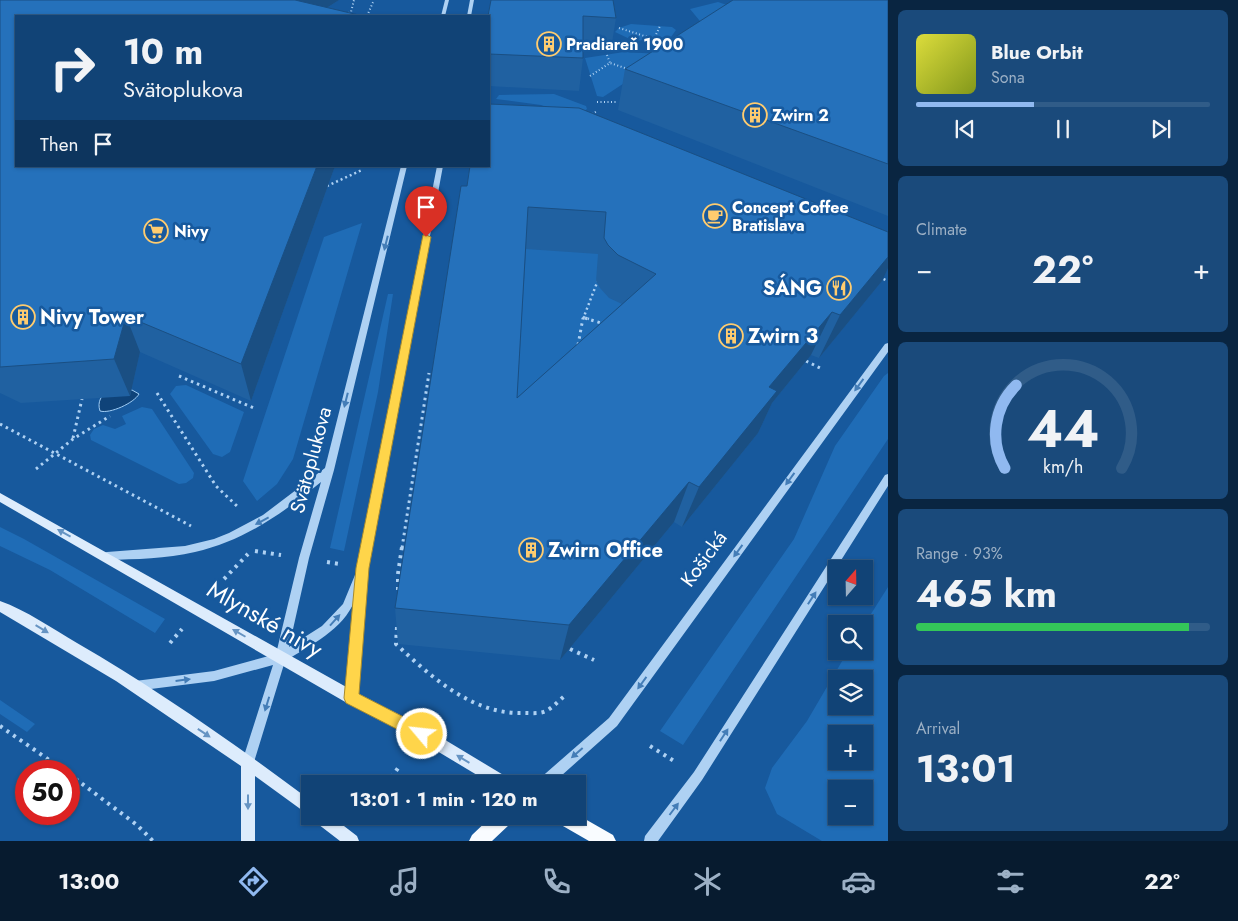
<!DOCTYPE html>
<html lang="en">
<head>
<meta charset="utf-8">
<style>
  body { margin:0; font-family:Jost,sans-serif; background:#1a4a7b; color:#f1f3f6; height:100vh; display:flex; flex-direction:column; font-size:19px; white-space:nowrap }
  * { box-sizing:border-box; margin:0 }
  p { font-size:16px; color:#9cb0c5 }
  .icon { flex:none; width:28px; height:28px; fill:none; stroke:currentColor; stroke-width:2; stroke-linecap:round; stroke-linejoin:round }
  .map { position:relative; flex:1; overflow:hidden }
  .side { display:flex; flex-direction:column; gap:10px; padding:10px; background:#092541; width:350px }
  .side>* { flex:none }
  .top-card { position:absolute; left:15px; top:15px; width:475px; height:152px; border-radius:0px; box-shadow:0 1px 4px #0004,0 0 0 1px #305c88; background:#114376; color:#f1f3f6; overflow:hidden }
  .needle { width:32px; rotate:20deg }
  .tools { position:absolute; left:828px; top:560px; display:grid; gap:10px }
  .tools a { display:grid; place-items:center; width:45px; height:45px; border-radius:0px; background:#114376; box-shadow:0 1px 4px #0004,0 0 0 1px #305c88; font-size:25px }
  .speed { position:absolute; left:15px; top:760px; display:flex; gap:10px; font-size:25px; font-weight:700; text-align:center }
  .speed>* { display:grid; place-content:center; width:65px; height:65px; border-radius:50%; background:#114376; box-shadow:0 1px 4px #0004,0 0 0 1px #305c88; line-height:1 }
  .speed .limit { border:8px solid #d22; background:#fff; color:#111 }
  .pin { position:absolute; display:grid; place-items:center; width:42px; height:42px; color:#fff; margin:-51px -21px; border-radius:50% 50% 50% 0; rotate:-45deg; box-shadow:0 0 5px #0007 }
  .pin .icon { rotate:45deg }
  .me { position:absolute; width:55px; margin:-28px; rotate:298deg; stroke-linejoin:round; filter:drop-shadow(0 0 4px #0008) }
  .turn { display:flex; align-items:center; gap:18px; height:105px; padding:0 25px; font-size:22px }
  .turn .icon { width:65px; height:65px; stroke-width:2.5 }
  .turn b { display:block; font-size:35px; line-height:42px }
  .then { display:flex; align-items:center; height:48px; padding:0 25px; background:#0003; gap:10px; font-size:19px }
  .big { font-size:38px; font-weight:700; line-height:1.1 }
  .side .widget { flex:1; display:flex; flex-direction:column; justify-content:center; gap:8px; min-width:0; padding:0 18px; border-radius:8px; background:#1a4a7b }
  .side .dial { align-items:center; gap:0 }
  .dial svg { height:130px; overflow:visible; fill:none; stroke:#305c88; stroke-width:7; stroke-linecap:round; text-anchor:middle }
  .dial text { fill:#f1f3f6; stroke:none }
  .song { display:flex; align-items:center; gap:15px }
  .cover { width:60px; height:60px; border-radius:8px; background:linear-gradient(135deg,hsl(60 70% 55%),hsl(70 70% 35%)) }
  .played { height:5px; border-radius:2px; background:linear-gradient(90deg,#90b9f0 40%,#305c88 40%) }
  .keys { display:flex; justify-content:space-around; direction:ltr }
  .heat { display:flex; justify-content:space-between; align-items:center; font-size:28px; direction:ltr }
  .charge { height:8px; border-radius:4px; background:linear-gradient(90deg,#34c759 93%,#305c88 0) }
  .trip { position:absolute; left:301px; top:775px; width:285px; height:50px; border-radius:0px; background:#114376; box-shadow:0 1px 4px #0004,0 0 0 1px #305c88; font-weight:700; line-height:50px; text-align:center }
  .tabs { display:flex; height:80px; justify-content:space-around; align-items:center; background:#071b2f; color:#9cb0c5 }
  .tabs .icon { width:35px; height:35px }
  .tabs .selected { color:#90b9f0 }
  .tabs b { font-size:22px; color:#f1f3f6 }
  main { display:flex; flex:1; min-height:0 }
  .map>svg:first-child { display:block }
  .green { fill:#1f6cb6; fill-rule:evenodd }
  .water { fill:#0f4379; stroke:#a0cdf5 }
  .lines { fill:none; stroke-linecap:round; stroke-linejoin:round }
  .path-far3 { stroke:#aed1f3; stroke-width:2; stroke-dasharray:1 2.5; stroke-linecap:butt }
  .path-far2 { stroke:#aed1f3; stroke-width:2.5; stroke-dasharray:2 3; stroke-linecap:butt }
  .path-far1 { stroke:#aed1f3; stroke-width:3; stroke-dasharray:2.5 4; stroke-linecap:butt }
  .path { stroke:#aed1f3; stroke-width:4; stroke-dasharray:3 5; stroke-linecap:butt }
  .tertiary { fill:#aed1f3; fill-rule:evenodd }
  .secondary { fill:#ddecfc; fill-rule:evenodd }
  .primary { fill:#f9fcff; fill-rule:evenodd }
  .wall { fill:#2061a1; fill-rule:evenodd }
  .shaded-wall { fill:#1a4f83 }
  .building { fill:#2571bb; stroke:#1a4f83; fill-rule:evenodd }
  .oneway { fill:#447db7 }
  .oneway2 { fill:#6694c3 }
  .route { fill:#ffd54a; stroke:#a68a30 }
  .labels { text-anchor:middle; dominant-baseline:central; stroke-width:5; stroke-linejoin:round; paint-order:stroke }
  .far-poi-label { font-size:16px; font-weight:bold; fill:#fff; stroke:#17599d; text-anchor:start }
  .poi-label { font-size:20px; font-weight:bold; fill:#fff; stroke:#17599d; text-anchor:start }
  .street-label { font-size:20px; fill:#fff; stroke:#17599d }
  .near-street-label { font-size:24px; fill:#fff; stroke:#17599d }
</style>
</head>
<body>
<main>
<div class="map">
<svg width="888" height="841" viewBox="0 0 888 841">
  <rect width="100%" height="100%" fill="#17599d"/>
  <path class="green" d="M718,2L730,6L704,26L690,9Z
    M631,24L672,27L676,30L671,37L634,41L615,32L619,28Z
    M624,52L661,54L664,57L603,97L597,96L585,58Z
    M554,94L586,106L587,109L573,118L541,105L496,99L499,95Z
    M362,223L293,459L277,484L257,501L243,481L324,237Z
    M526,231L715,268L513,441Z
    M388,294H393L378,392L344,551L330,548Z
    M888,373V439L683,745L660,731L794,539L835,446L884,376Z
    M186,385L244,412L230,452L222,457L213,454L170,394L176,386Z
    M142,407L152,409L194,473L193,478L186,483L179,484L91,440L90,435L94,429L103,425L115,429L126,424L122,416Z
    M0,527L24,539L165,619L155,633L50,570L0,546Z
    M888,587V841H822L777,814L765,788L772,768L807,721L848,651H864V625ZM836,679H864V706H836ZM836,734H864V761H836ZM836,789H864V816H836Z
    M0,700L35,724L27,732L0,714Z"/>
  <path class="water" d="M109,390H132L139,394C134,403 110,414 100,411C97,402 101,395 109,390Z"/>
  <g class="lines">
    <path class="path-far3" d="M342,16L351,12L354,0
      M367,16L374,0
      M619,28L654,39L660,26
      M607,55L610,63
      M590,76L610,63L628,69
      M597,102H617
      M589,116L597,111"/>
    <path class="path-far2" d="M327,186L362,170
      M879,277L888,281
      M583,317L589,319
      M583,319L598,280"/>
    <path class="path-far1" d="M585,318L604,324
      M578,345L583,318
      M806,361L822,369
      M179,376L256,409
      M157,393L216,486L239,508
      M0,424L191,526
      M73,438L82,399
      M36,469L73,439L110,416
      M402,548L429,373"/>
    <path class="path" d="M255,551L281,555
      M327,562L340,564
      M224,579L248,554
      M398,590V574L402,547
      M397,627L396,644C431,677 473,715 524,713C531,713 540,714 546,711C554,707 560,699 567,694
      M170,643L182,629
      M570,649L594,660
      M0,726L65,771
      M650,746L674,761
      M69,774L137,825L153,841
      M387,784L398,768"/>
    <path class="tertiary" d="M445,0H449L445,16H441Z
      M470,0H474L471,16H467Z
      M401,166H407L334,470L309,558L289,647L322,626L343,604L355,575L357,574L437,166H443L368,568L358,698L356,702L352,704L348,702L346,698L355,600C343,630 311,645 285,661L254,762L252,766L248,768L244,766L242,762L273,665L214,681L135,691L131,690L129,686L131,682L135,681L214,671L276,654L299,558L321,482C283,513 244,541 195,552C166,559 136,559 107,560L103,559L102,556L103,553L107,552L185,546L214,539L229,533L263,515L325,468Z
      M888,343V352L617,726L552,784H536L538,780L609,718L885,344Z
      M888,474V486L702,780L658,841H644L645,836L694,772L885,475Z"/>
    <path class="secondary" d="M0,493L357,693L427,729L510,779L512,784H492L417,739L347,703L0,502Z
      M0,601C26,610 53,629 77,643C158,690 235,744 310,800V816L255,776V841H241V766L116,681L0,612Z
      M312,816H331L357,836L359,841H340L314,821Z"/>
    <path class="primary" d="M578,815L613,835L616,841H589L556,822L553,816H578Z
      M492,816H515L512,822L492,841H469L472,835Z"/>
  </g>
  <path class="wall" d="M0,0H339L327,8L16,16L335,166L251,401L140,352L130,396L21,403L0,393Z
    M491,0L616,18L611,49L583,47V58L579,91L489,86V16Z
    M888,0V216L618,110L625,69Z
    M470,166L882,281L819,358L811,355L772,403L758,433L682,527L674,522L560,660L398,644L395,608ZM526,249L598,254L596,281L600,288L609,298L622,304L517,398Z"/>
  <path class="shaded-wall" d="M289,0H339L314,16Z
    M317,166H335L251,401L241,364Z
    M888,257V268L882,281L819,358L840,315Z
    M832,312L811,355L772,403L758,433L682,527L699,487L769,387Z
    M126,316L140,352L130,396L114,359Z
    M689,482L674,522L560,660L569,625Z"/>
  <path class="building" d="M0,0H295L363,16H16V166H317L241,364L126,316L114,359L0,367Z
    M491,0H613L616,18L583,16V58L489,54L488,16Z
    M733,0H888V164L625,69Z
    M489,104L579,108L888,232V257L840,315L832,312L769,387L777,391L699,487L689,482L569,625L395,608L461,186H467L470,166H489ZM528,207L606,212L604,238L608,245L618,255L656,274L517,398Z"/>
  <defs><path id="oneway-solid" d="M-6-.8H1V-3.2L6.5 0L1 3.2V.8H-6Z" transform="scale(1.25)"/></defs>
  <g class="oneway">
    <use href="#oneway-solid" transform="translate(386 243) rotate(104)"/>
    <use href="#oneway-solid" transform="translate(859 385) rotate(126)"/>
    <use href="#oneway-solid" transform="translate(346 400) rotate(104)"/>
    <use href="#oneway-solid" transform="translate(790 479) rotate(126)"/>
    <use href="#oneway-solid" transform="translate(262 521) rotate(152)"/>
    <use href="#oneway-solid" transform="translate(738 551) rotate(126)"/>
    <use href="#oneway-solid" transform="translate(812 598) rotate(-57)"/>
    <use href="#oneway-solid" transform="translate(335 620) rotate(-48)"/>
    <use href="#oneway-solid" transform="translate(183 680) rotate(-7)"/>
    <use href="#oneway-solid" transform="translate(642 683) rotate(126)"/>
    <use href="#oneway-solid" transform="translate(267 704) rotate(107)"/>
    <use href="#oneway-solid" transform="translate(724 735) rotate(-57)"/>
    <use href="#oneway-solid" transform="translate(577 753) rotate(139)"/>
    <use href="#oneway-solid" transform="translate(674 809) rotate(-53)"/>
  </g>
  <g class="oneway2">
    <use href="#oneway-solid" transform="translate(64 533) rotate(-151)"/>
    <use href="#oneway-solid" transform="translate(42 629) rotate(31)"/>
    <use href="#oneway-solid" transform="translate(239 633) rotate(-150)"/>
    <use href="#oneway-solid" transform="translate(204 733) rotate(34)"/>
    <use href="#oneway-solid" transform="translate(463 759) rotate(-149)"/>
    <use href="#oneway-solid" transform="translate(248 802) rotate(90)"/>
  </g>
  <path class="route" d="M423,235H426L431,237L369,568L359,694L427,729L429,734L427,740L422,742L346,703L344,698L356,568Z"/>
  <defs>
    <g id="building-ring" transform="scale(1.25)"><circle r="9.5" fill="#17599d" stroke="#ffcc6f" stroke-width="1.5"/><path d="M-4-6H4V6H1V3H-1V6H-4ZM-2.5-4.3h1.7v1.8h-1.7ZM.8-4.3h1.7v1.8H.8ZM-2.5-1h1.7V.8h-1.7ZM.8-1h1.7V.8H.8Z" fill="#ffcc6f"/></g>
    <g id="cafe-ring" transform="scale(1.25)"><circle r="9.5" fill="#17599d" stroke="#ffcc6f" stroke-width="1.5"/><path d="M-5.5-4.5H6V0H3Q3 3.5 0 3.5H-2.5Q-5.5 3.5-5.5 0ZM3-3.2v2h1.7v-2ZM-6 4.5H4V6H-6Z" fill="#ffcc6f"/></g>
    <g id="supermarket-ring" transform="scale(1.25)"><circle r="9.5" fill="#17599d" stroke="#ffcc6f" stroke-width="1.5"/><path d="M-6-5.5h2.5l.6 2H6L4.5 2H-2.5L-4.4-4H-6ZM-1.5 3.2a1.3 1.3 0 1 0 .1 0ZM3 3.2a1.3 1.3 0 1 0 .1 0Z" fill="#ffcc6f"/></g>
    <g id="restaurant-ring" transform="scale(1.25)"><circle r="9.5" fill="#17599d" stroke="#ffcc6f" stroke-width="1.5"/><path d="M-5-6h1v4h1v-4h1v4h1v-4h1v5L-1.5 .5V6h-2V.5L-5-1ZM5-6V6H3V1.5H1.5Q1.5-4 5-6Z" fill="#ffcc6f"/></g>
  </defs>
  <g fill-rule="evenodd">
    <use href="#building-ring" x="549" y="44"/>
    <use href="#building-ring" x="755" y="115"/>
    <use href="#cafe-ring" x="715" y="216"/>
    <use href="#supermarket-ring" x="156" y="231"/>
    <use href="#restaurant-ring" x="839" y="288"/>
    <use href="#building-ring" x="23" y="317"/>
    <use href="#building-ring" x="731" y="336"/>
    <use href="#building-ring" x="531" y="550"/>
  </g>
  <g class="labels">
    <g class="far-poi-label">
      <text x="566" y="44">Pradiareň 1900</text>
      <text x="772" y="115">Zwirn 2</text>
      <text x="732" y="207">Concept Coffee<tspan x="732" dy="18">Bratislava</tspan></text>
      <text x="174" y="231">Nivy</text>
    </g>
    <g class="poi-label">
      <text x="822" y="288" text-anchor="end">SÁNG</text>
      <text x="40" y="317">Nivy Tower</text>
      <text x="748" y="336">Zwirn 3</text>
      <text x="548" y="550">Zwirn Office</text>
    </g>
    <g class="street-label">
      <text transform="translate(311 460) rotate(-75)">Svätoplukova</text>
      <text transform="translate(704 559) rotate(-54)">Košická</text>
    </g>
    <g class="near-street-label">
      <text transform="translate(265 619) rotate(30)">Mlynské nivy</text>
    </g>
  </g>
</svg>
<div class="tools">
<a><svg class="needle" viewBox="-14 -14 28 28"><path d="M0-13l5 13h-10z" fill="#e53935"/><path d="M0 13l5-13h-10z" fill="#9cb0c5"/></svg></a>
<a><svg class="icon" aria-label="search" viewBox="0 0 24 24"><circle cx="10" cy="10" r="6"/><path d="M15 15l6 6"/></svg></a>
<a><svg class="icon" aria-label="layers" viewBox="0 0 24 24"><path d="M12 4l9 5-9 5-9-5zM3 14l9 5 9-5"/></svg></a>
<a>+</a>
<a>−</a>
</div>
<div class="speed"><div class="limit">50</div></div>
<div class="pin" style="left:426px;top:237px;background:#d93025"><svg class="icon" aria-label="arrive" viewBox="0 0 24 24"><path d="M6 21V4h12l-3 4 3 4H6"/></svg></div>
<svg class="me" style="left:422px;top:734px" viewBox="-20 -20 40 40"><circle r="17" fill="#ffd54a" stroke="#fff" stroke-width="3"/><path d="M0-11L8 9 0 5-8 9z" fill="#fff"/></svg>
<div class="trip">13:01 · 1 min · 120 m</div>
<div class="top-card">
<div class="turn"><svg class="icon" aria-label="right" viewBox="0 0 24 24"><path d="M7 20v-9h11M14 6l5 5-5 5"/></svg><div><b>10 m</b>Svätoplukova</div></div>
<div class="then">Then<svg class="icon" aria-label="arrive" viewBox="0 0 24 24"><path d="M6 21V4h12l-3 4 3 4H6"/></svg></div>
</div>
</div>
<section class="side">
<div class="widget">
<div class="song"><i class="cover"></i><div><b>Blue Orbit</b><p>Sona</p></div></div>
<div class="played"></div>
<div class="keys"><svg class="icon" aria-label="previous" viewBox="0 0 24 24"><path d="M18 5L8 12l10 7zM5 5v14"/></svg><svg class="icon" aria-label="pause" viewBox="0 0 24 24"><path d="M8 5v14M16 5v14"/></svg><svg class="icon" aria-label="next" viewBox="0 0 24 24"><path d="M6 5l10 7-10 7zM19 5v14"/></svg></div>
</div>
<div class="widget"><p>Climate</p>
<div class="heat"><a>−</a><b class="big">22°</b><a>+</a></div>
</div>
<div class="widget dial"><svg viewBox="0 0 100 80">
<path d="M14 69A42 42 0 1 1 86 69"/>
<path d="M14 69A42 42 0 0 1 21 18" stroke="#90b9f0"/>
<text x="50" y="56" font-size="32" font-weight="700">44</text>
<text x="50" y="72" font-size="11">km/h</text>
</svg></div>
<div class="widget"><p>Range · 93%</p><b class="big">465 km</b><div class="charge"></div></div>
<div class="widget"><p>Arrival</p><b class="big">13:01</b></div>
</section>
</main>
<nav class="tabs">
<b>13:00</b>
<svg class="icon selected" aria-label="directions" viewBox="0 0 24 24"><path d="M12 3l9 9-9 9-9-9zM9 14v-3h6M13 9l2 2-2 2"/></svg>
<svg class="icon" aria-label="music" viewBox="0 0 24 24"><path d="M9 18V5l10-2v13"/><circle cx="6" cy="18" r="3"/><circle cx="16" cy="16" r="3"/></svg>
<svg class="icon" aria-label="phone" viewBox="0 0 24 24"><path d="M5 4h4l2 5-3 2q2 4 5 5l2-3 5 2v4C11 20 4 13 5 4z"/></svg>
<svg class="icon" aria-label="climate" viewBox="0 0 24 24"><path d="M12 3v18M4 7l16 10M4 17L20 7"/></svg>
<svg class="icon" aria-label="car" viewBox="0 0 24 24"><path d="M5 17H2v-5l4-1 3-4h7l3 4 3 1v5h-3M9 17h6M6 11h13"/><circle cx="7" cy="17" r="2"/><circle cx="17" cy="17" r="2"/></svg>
<svg class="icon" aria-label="filters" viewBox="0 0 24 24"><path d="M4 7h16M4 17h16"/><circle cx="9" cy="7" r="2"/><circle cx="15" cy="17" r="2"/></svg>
<b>22°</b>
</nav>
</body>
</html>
